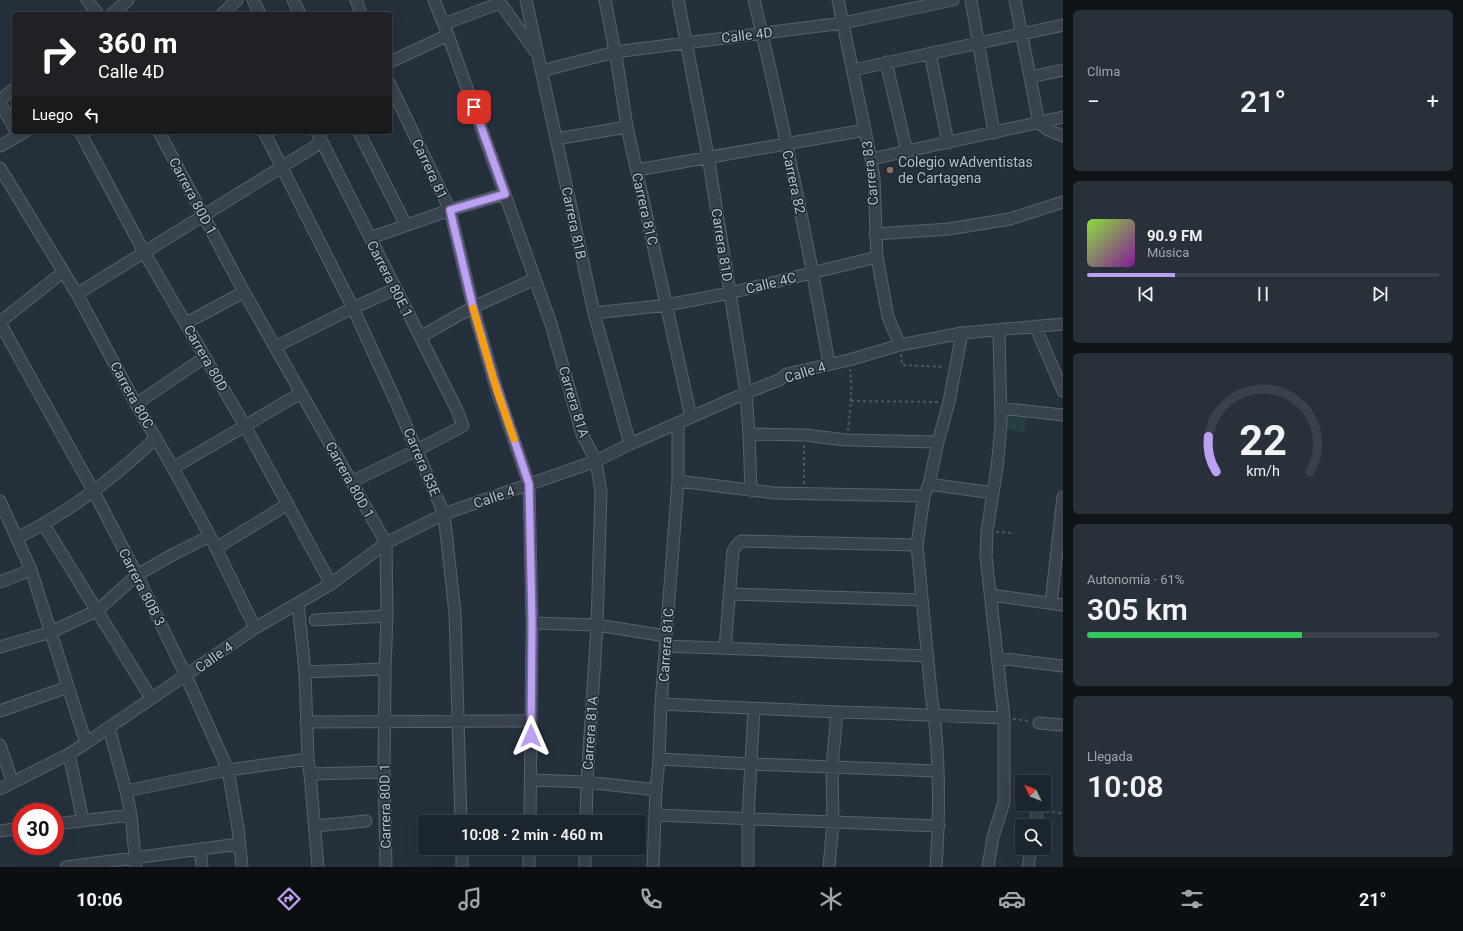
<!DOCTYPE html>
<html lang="es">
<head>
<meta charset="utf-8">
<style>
  body { margin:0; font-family:Roboto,sans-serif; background:#28313a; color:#f1f3f6; height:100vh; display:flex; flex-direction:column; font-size:15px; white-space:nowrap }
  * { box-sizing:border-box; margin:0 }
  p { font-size:13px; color:#a0a5aa }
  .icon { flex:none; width:22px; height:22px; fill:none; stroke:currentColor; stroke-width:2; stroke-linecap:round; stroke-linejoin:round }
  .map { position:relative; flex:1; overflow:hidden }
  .side { display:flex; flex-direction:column; gap:10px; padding:10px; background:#0f1419; width:400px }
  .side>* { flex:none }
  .hud { position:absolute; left:12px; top:12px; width:380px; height:122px; border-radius:4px; box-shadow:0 4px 16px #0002,0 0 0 1px #39424a; background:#202124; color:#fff; overflow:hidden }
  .needle { width:26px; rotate:313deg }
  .controls { position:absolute; left:1015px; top:775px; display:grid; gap:8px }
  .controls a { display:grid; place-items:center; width:36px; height:36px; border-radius:4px; background:#1b252e; box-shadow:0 4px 16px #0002,0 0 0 1px #39424a; font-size:20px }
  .speed { position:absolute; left:12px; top:803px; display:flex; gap:8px; font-size:20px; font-weight:700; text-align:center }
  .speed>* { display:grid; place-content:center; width:52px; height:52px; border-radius:50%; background:#1b252e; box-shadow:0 4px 16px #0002,0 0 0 1px #39424a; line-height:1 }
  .speed .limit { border:6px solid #d22; background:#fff; color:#111 }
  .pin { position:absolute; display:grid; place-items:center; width:34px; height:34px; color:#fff; margin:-17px; border-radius:8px; box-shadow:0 2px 6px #0006 }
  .me { position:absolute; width:44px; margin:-22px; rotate:0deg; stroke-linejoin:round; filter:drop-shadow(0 0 3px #0008) }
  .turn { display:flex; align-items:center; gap:14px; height:84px; padding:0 20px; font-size:18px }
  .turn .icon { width:52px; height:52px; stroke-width:2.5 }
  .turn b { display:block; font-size:28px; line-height:34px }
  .then { display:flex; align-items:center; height:38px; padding:0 20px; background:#0003; gap:8px; font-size:15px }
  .big { font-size:30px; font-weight:600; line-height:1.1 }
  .side .card { flex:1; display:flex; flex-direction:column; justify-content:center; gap:6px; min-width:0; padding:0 14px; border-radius:6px; background:#28313a }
  .side .dial { align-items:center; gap:0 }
  .dial svg { height:104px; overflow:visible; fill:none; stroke:#39424a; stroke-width:7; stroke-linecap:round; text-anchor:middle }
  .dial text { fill:#f1f3f6; stroke:none }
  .song { display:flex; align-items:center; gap:12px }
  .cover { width:48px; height:48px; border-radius:6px; background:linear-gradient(135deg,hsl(90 70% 55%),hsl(290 70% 35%)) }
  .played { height:4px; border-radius:2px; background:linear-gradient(90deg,#bca0f2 25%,#39424a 25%) }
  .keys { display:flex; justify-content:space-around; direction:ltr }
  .heat { display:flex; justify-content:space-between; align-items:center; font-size:22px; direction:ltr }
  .charge { height:6px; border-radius:3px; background:linear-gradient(90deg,#34c759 61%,#39424a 0) }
  .trip { position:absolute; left:418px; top:815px; width:228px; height:40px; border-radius:4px; background:#1b252e; box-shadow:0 4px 16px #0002,0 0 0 1px #39424a; font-weight:600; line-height:40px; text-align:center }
  .menu { display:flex; height:64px; justify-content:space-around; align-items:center; background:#0b0f12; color:#a0a5aa }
  .menu .icon { width:28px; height:28px }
  .menu .selected { color:#bca0f2 }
  .menu b { font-size:18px; color:#f1f3f6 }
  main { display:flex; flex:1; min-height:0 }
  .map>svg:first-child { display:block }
  .green { fill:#263e3e }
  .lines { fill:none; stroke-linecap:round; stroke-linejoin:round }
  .minor-casing { stroke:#56616c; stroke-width:13 }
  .path { stroke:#445b5b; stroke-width:2; stroke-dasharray:3 3; stroke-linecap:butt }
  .minor { stroke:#38434e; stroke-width:11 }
  .route-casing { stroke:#7a689d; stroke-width:10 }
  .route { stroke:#bca0f2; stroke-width:7 }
  .slow { stroke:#f59e0b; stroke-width:7 }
  .education-dot { fill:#8d6e63; stroke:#1d2833; stroke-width:1.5 }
  .labels { text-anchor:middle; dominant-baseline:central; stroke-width:3; stroke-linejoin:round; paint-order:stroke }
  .street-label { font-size:14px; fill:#b4bec9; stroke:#1d2833 }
  .poi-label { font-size:14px; fill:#b4bec9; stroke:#1d2833; text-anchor:start }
</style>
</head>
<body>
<main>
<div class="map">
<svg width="1063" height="867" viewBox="0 0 1063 867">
  <rect width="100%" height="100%" fill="#24313d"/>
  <path class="green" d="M1005,413L1028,415L1024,432L1004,429Z"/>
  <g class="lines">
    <g class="minor-casing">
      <path id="minor" d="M87,0L98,14
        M253,0L260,14
        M293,0L300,14
        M356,0L361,14
        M434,0L448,35L551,324L582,434L596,461L601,492L597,625L587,782L586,822
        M498,0L535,51
        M526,0L594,313L630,444
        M605,0L616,56L627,127L691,417
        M678,0L708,156L746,393L749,434L751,491
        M754,0C783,121 808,242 829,364
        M838,0L871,159L874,179L877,257L888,317L900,345
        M971,0L994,133
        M1015,0L1039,123L1048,130L1063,136
        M112,14L128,0
        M222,14L237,0
        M444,24L500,3
        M930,53L948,143
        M390,62L448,35
        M886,62L907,152
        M853,70L1063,25
        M541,71L615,52L843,23L953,0
        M1030,77L1063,70
        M390,84L450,210L473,307L497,391L529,484L532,623L530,822
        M0,100L14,89
        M0,103L14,128
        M80,132L144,252L245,426L331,584
        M159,132L244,292L386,543L387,616L385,669L384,772L386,867
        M264,132L353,308L396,402L444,514L455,613L461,822
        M317,132L457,410L463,426L417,450L351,482
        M359,132L406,225
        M556,139L627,127
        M0,146L25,132
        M871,159L1063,117
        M0,168L77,294L136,404L173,468L210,536L255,628
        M637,170L865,130
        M875,234L949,229L1010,219L1063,202
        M370,238L450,210L505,194
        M77,294L322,142
        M594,313L667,305L730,293L877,257
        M0,322L63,272
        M0,323L94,492L137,575L186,676L228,770L238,828L242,867
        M186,323L244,292
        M1035,326L1063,391
        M420,337L473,307L535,279
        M275,347L353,308L395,289
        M136,404L205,357
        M1001,408L1063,415
        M749,434L804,435L847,440L938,442
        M173,468L301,393
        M678,481L774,493L924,496
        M929,484L993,493
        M0,501L31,570L86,743
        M44,525L151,698
        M17,538C70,512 114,478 156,438
        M216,548L288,504
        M0,582L31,570
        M730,594L922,600
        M991,595L1063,605
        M298,603L305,672L308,759L310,774L318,867
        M1051,603L1063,497
        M315,620L387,616
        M532,623L597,625L666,636
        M665,646L928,656
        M0,647L51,632L98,610L137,575L174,554L210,536
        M725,648L733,551L737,545L741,541L917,545
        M998,658L1063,666
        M305,672L385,669
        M661,704L837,712L876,713L1004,718
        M0,711L68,687
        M306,722C381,721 456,722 531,721
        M1039,723L1063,725
        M109,728L126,791L131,815L136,867
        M0,745L12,781
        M69,754L83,821
        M659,759L752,764L938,771
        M310,774L384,772
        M531,780L587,782L656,790
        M0,789L69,754L86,743L255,628L331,584L386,543L444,514L596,461L630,444L746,393L779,380L787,374L849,360L900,345L962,333L1063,324
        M126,791L228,770L308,759
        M655,815L939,826
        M55,824L131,815
        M315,826L366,821
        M1035,826L1037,811
        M0,831L21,828
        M462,848V867
        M200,849L202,867
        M66,867L239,844
        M529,867V848
        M585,867V848
        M653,867L656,790L659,759L661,704L678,481V423
        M748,867V818L754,708
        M829,867L833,823L832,767L837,712
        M936,867C940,809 940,750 931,693L917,545L924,496L929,484L938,442L949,402L962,333
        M988,867L993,837L1004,802V718L986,556L987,531L997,468L1001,425L999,331
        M1028,867L1031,848"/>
    </g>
    <path class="path" d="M901,354L902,365L945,367
      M851,401L939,402
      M848,431C850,410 853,390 850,369
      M804,445V485
      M996,532L1013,533
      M1013,719L1029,721
      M1046,812L1063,813"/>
    <use href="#minor" class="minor"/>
  </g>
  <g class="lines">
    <g class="route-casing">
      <path id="route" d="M474,107L505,194L450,210L473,307L493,377L529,484L532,622L531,736"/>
    </g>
    <use href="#route" class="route"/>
    <path class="slow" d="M473,308L497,391L514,439"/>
  </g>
  <circle class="education-dot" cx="890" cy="170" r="4"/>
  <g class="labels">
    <g class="street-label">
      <text transform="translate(747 35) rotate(-7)">Calle 4D</text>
      <text transform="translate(430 169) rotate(65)">Carrera 81</text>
      <text transform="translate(870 173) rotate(-96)">Carrera 83</text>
      <text transform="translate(794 182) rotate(78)">Carrera 82</text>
      <text transform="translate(193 196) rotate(62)">Carrera 80D 1</text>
      <text transform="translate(645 209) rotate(77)">Carrera 81C</text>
      <text transform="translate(574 223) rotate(78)">Carrera 81B</text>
      <text transform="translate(722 245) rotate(81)">Carrera 81D</text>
      <text transform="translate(390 279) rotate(63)">Carrera 80E 1</text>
      <text transform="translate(771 283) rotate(-14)">Calle 4C</text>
      <text transform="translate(206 358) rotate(60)">Carrera 80D</text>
      <text transform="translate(805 372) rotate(-17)">Calle 4</text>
      <text transform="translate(132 395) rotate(61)">Carrera 80C</text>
      <text transform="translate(574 402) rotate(73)">Carrera 81A</text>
      <text transform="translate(422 462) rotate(67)">Carrera 83E</text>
      <text transform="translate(350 480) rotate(61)">Carrera 80D 1</text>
      <text transform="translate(494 497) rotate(-19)">Calle 4</text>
      <text transform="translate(142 587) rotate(63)">Carrera 80B 3</text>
      <text transform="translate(666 645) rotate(-86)">Carrera 81C</text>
      <text transform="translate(214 657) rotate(-35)">Calle 4</text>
      <text transform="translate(590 733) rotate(-86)">Carrera 81A</text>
      <text transform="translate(385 806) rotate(-91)">Carrera 80D 1</text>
    </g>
    <g class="poi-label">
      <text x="898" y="162">Colegio wAdventistas<tspan x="898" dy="16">de Cartagena</tspan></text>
    </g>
  </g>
</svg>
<div class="controls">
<a><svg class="needle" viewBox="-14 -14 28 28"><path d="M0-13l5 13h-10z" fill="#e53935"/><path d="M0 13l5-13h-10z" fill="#a0a5aa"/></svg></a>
<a><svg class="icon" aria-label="search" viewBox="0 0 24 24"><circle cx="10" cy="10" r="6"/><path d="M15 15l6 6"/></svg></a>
</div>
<div class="speed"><div class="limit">30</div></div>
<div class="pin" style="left:474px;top:107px;background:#d93025"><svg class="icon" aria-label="arrive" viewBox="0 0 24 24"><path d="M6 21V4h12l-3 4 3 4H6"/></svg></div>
<svg class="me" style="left:531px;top:736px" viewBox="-20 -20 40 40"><path d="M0-17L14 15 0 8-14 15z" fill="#bca0f2" stroke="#fff" stroke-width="4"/></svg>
<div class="trip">10:08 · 2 min · 460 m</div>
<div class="hud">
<div class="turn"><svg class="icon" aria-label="right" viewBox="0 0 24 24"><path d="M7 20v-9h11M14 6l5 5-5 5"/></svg><div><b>360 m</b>Calle 4D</div></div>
<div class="then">Luego<svg class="icon" aria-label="left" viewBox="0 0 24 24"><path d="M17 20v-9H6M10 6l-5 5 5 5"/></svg></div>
</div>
</div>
<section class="side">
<div class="card"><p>Clima</p>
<div class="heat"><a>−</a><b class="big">21°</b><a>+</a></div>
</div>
<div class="card">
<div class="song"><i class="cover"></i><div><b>90.9 FM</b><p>Música</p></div></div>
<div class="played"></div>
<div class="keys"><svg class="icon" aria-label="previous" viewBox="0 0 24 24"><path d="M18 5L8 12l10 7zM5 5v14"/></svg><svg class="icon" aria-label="pause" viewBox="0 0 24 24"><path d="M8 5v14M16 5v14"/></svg><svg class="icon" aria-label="next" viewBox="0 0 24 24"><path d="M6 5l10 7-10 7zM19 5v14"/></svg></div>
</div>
<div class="card dial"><svg viewBox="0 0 100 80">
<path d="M14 69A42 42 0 1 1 86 69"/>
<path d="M14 69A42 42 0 0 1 8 42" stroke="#bca0f2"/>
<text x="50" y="56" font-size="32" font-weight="700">22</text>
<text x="50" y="72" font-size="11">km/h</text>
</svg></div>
<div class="card"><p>Autonomía · 61%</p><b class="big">305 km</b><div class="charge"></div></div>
<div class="card"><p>Llegada</p><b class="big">10:08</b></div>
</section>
</main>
<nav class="menu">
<b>10:06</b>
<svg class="icon selected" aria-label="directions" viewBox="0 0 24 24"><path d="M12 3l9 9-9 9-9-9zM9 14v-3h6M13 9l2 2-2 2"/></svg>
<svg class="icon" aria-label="music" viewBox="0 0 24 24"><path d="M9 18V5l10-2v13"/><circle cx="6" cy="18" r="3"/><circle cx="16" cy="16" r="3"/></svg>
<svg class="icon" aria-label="phone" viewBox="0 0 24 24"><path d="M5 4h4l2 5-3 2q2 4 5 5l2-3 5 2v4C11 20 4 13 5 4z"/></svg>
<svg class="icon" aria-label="climate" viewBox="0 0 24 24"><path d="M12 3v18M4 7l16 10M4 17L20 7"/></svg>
<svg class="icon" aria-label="car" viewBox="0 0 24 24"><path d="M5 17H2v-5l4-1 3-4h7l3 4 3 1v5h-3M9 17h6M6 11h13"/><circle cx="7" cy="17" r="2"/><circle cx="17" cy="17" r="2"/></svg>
<svg class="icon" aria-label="filters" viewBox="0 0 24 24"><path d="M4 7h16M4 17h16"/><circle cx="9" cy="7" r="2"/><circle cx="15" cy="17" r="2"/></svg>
<b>21°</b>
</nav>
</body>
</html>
